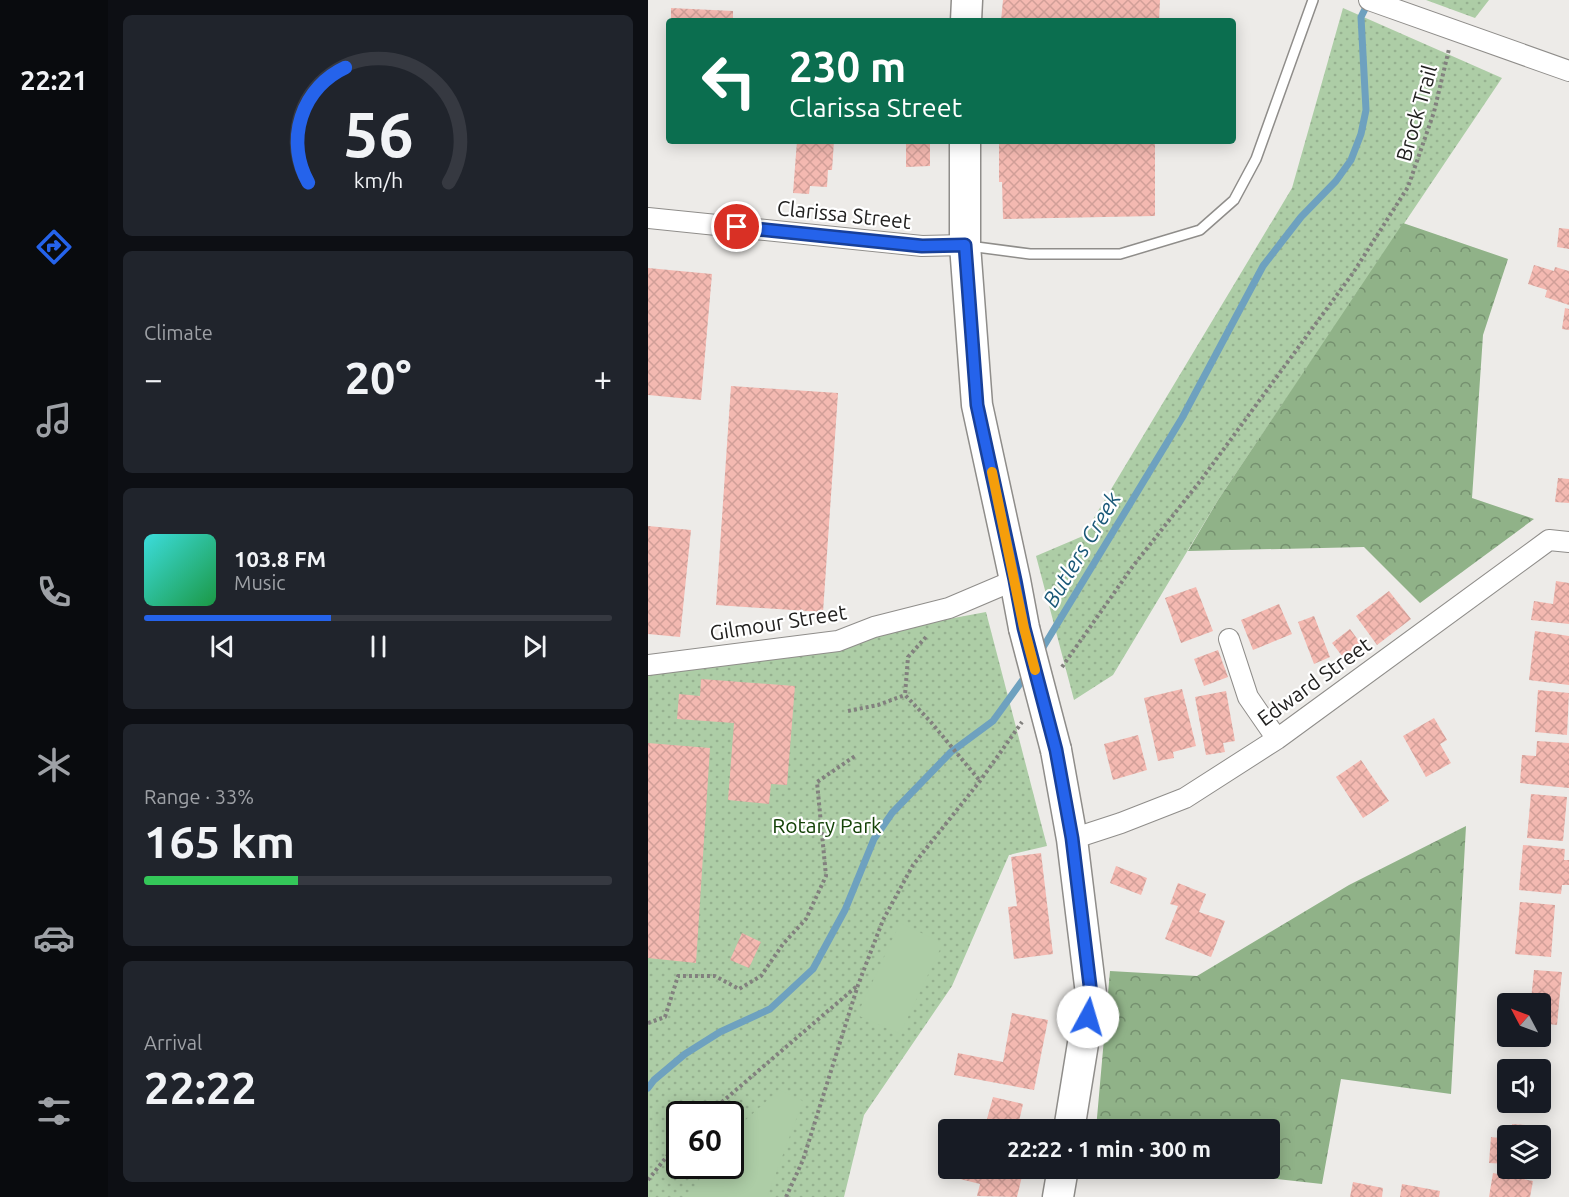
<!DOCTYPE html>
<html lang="en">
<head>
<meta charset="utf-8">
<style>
  body { margin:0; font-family:Ubuntu,sans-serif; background:#20242c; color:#f1f3f6; height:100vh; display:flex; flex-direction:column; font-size:22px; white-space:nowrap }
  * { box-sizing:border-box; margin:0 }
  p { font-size:20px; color:#9ea1a6 }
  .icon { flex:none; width:33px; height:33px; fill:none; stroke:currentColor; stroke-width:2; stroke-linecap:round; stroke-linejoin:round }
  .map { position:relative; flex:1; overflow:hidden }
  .sheet { display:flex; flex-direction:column; gap:15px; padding:15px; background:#0d0f14; width:540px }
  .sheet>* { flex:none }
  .banner { position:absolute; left:18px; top:18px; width:570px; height:126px; border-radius:6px; box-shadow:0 3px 15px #0003; background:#0b6e4f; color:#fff; overflow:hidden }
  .needle { width:39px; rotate:311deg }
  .fabs { position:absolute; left:849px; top:993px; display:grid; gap:12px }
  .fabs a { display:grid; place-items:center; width:54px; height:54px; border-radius:6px; background:#171b24; box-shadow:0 3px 15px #0003; font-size:30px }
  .speed { position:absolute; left:18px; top:1101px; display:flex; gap:12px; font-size:30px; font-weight:700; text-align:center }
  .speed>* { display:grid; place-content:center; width:78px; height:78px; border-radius:50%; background:#171b24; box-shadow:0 3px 15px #0003; line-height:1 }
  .speed .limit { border:3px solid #111; border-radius:9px; background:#fff; color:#111 }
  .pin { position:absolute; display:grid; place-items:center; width:51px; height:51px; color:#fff; margin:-26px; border:3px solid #fff; border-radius:50%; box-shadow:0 2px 6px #0007 }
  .me { position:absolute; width:66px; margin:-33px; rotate:6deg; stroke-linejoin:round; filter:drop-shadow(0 0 4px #0008) }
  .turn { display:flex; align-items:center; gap:21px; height:126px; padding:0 24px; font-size:27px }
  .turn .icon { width:78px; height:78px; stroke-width:2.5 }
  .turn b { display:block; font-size:42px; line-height:51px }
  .big { font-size:45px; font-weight:700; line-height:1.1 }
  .sheet .tile { flex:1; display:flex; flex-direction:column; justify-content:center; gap:9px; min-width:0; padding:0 21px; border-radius:9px; background:#20242c }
  .sheet .dial { align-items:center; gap:0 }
  .dial svg { height:156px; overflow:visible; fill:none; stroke:#363941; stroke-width:7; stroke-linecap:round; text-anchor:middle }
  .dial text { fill:#f1f3f6; stroke:none }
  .song { display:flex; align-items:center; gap:18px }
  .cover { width:72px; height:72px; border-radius:9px; background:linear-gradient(135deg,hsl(180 70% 55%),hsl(140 70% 35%)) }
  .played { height:6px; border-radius:3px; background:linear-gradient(90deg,#2563eb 40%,#363941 40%) }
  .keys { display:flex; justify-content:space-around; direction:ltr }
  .heat { display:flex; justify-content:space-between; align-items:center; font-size:33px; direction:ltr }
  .charge { height:9px; border-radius:4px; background:linear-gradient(90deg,#34c759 33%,#363941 0) }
  .trip { position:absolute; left:290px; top:1119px; width:342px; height:60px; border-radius:6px; background:#171b24; box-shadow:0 3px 15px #0003; font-weight:700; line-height:60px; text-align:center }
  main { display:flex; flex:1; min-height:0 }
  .tab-bar { display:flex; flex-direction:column; width:108px; justify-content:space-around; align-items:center; background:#090b0e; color:#9ea1a6 }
  .tab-bar .icon { width:42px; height:42px }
  .tab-bar .selected { color:#2563eb }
  .tab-bar b { font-size:27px; color:#f1f3f6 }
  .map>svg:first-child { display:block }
  .grass { fill:url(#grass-dots); fill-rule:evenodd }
  .forest { fill:url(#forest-crowns) }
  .pitch { fill:#adcda6 }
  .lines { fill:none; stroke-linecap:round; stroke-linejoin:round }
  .stream { stroke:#6ea1bf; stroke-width:7 }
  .building { fill:url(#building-cross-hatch) }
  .service-casing { stroke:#8f8d8a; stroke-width:12 }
  .minor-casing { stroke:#8f8d8a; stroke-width:22 }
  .primary-casing { stroke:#8f8d8a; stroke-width:33 }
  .path { stroke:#82807e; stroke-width:4; stroke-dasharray:3 3; stroke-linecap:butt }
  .service { stroke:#fff; stroke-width:9 }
  .minor { stroke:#fff; stroke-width:20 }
  .primary { stroke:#fff; stroke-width:30 }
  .primary-bridge-casing { stroke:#8f8d8a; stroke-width:33; stroke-linecap:butt }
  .primary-bridge { stroke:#fff; stroke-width:30 }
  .route-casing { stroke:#184099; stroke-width:15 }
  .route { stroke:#2563eb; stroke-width:10 }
  .slow { stroke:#f59e0b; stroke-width:10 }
  .labels { text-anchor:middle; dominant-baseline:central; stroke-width:4.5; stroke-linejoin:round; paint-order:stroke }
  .street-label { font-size:21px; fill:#222120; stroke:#fff }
  .park-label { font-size:21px; fill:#144207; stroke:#fff }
  .water-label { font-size:22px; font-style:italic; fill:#1a5878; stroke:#fff }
</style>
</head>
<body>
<main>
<nav class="tab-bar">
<b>22:21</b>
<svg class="icon selected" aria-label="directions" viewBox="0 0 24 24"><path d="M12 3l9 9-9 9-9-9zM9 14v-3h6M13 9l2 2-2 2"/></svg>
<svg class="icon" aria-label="music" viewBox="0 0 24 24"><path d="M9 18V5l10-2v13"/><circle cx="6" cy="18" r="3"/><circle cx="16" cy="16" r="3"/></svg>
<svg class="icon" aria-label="phone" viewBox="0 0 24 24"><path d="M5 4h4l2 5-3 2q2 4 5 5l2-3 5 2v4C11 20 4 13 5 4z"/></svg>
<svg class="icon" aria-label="climate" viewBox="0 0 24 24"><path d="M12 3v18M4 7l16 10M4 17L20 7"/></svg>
<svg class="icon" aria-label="car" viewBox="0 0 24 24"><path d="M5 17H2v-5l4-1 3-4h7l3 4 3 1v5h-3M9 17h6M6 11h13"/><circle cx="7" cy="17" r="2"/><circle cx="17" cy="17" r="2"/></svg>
<svg class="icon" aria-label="filters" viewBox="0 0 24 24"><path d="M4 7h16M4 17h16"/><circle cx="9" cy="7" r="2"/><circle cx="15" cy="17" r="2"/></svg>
</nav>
<section class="sheet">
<div class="tile dial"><svg viewBox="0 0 100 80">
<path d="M14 69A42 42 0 1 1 86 69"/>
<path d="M14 69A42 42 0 0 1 33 10" stroke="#2563eb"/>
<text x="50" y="56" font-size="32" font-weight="700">56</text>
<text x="50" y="72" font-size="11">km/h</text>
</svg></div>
<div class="tile"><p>Climate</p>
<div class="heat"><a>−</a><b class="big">20°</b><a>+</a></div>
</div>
<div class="tile">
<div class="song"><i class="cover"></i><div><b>103.8 FM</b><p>Music</p></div></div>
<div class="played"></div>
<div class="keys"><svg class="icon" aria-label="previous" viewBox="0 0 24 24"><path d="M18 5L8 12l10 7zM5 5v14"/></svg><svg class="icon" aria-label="pause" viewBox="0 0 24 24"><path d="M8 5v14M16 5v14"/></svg><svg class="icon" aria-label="next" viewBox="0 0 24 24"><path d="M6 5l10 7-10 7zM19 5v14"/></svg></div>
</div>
<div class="tile"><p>Range · 33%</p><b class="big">165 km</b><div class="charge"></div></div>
<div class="tile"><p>Arrival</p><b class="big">22:22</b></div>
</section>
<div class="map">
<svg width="921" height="1197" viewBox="0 0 921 1197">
  <defs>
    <pattern id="grass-dots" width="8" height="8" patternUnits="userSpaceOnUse" patternTransform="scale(1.5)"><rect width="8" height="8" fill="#adcda6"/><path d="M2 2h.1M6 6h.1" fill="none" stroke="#95b08f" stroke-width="1.8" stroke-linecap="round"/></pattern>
    <pattern id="forest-crowns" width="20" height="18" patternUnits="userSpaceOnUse" patternTransform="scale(1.5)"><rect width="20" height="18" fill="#90b288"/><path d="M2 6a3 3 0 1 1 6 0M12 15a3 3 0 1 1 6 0" fill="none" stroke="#75906f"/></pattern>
    <pattern id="building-cross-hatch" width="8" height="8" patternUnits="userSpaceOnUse" patternTransform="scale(1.5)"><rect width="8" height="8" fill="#f4b9b1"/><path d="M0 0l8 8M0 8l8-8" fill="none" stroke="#d19f98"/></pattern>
  </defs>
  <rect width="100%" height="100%" fill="#edebe8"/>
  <path class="grass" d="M778,0H841L827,18Z
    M695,8L854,78L570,500L465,675L426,700L388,556L435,536L644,188Z
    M338,612L399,846L361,855L304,986L216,1115L196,1197H0V675ZM32,1114H82V1166H32Z"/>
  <path class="forest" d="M755,223L860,259L835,335L824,498L886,519L772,603L716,547L540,551L570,500Z
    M818,826L803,1094L693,1079L674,1184L539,1169L621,1168V1130L448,1129L462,971L549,976L701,885Z"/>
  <path class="pitch" d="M252,923L295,943L252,1034L209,1015Z
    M131,1090L155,1101L119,1197H40L60,1166H82L83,1133Z"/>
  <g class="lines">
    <path class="stream" d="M391,654L534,418L615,266L653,217L688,181L703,160L713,134L718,110L713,17L720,3
      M0,1088L6,1080L37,1054L72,1032L122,1009L165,969L197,910L226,839L244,813L303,752L345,721L379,674"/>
  </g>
  <path class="building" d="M355,0H512L511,21H353Z
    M23,8L85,11V21H23Z
    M149,141H186L184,170H180L179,187L162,186L161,194L145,193Z
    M258,141H282V166L258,167Z
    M351,141H507V216L355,219L354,182H351Z
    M911,228L921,229V249L909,247Z
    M886,265L906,271L907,267L921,271V305L897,297L899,290L880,284Z
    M0,268L64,274L53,400L0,395Z
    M917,308L921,309V330L914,329Z
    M83,386L190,393L175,612L68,605Z
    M910,478L921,479V503L907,502Z
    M0,526L43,530L32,637L0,634Z
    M908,581L921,583V624L883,620L886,601L905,604Z
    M548,587L565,631L533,643L517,598Z
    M741,591L763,619L729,645L708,616Z
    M631,604L644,634L605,650L593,620Z
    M666,616L682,657L666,664L650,622Z
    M702,629L719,652L701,665L684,643Z
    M887,631L921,636V685L881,680Z
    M570,650L580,677L556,686L546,659Z
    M53,679L147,686L139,785L123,784L121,804L80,800L86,723L29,719L31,694L52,696Z
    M534,689L548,746L525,752L526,758L510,761L496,698Z
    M890,690L921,693L919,735L887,732Z
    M578,691L587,741L575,743L577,752L558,755L547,697Z
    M786,718L799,740L792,744L803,763L778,777L755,736Z
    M490,735L499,770L465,780L456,744Z
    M889,741L921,743V788L872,783L874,755L888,756Z
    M0,743L62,748L48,963L0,958Z
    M713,760L741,801L715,818L688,777Z
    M883,794L919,797L915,841L879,838Z
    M875,845L917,849L916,860H921V885H914L913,894L871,890Z
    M393,853L405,954L366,959L360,907L369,906L363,857Z
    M468,866L499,878L493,895L462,883Z
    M530,883L558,894L551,912L577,921L563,957L517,939L530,906L522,904Z
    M872,902L907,905L903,957L867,954Z
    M94,933L113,942L101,968L82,960Z
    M886,970L914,972L909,1025L892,1023V1004H860V998L883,1000Z
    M364,1013L400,1020L386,1090L306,1075L310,1053L355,1062Z
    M345,1097L375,1104L369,1130H336Z
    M864,1124L891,1126L890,1136H864Z
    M843,1137L860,1139V1164L841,1163Z
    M298,1149L300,1150V1168H362L375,1172L369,1197L329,1196L332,1184L292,1174Z
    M845,1173L885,1181L882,1197H841Z
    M705,1182L735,1188L734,1197H702Z
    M754,1184L792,1191L791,1197H752Z"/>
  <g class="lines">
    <g class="service-casing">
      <path id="service" d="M321,246L382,254H472L552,230L586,200L608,159L665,0"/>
    </g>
    <g class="minor-casing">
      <path id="minor" d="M721,0L921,71
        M0,218L274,246L317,245
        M581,639L600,697L629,739
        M0,665L190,641L226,627L301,608L367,580
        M424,839L473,823L537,798L629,739L901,540L921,542"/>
    </g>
    <g class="primary-casing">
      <path id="primary" d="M318,21L319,0
        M317,141V245L329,405L367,580L376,628
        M408,750L424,839L443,994L421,1130
        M410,1197L415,1168"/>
    </g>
    <path class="path" d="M278,637L260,657L257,695L282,721L332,781
      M414,667L485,566L553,480L705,273L760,187L786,112L801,49
      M200,711L230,705L257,695
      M0,1023L17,1017L30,976H67L91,989L113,976L135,944L158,919L178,876L169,782L207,756
      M60,1114L209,986
      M0,1180L32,1140
      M138,1197L155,1160L210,985L235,920L265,865L332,781L374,722"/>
    <use href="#service" class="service"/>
    <use href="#minor" class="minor"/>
    <use href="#primary" class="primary"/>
    <g class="primary-bridge-casing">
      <path id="primary-bridge" d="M376,628L408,750"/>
    </g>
    <use href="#primary-bridge" class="primary-bridge"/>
  </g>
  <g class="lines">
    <g class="route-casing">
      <path id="route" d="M89,227L274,246L317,245L329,405L367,580L376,628L408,750L424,838L443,994L440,1017"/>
    </g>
    <use href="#route" class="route"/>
    <path class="slow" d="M344,472L376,628L387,670"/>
  </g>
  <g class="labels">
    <g class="street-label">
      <text transform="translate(768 113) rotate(-74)">Brock Trail</text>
      <text transform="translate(196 214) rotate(6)">Clarissa Street</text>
      <text transform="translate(130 622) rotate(-9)">Gilmour Street</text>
      <text transform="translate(666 681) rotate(-36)">Edward Street</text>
    </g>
    <g class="park-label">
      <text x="179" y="825">Rotary Park</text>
    </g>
    <g class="water-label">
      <text transform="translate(433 549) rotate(-59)">Butlers Creek</text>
    </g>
  </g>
</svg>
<div class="fabs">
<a><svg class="needle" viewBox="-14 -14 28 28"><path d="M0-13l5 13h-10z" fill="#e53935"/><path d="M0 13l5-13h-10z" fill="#9ea1a6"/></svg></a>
<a><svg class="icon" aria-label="sound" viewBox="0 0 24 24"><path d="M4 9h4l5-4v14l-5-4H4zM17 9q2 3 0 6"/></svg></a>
<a><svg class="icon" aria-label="layers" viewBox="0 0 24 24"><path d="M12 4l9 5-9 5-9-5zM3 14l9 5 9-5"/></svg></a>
</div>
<div class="speed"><div class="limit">60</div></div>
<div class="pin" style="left:89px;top:227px;background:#d93025"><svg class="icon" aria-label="arrive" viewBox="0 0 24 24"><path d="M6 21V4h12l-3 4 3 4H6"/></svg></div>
<svg class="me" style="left:440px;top:1017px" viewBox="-20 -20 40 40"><circle r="19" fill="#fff"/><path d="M0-13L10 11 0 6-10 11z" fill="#2563eb"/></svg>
<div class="trip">22:22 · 1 min · 300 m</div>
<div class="banner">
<div class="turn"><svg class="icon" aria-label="left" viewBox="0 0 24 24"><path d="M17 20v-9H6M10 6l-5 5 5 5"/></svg><div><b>230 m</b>Clarissa Street</div></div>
</div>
</div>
</main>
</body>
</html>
